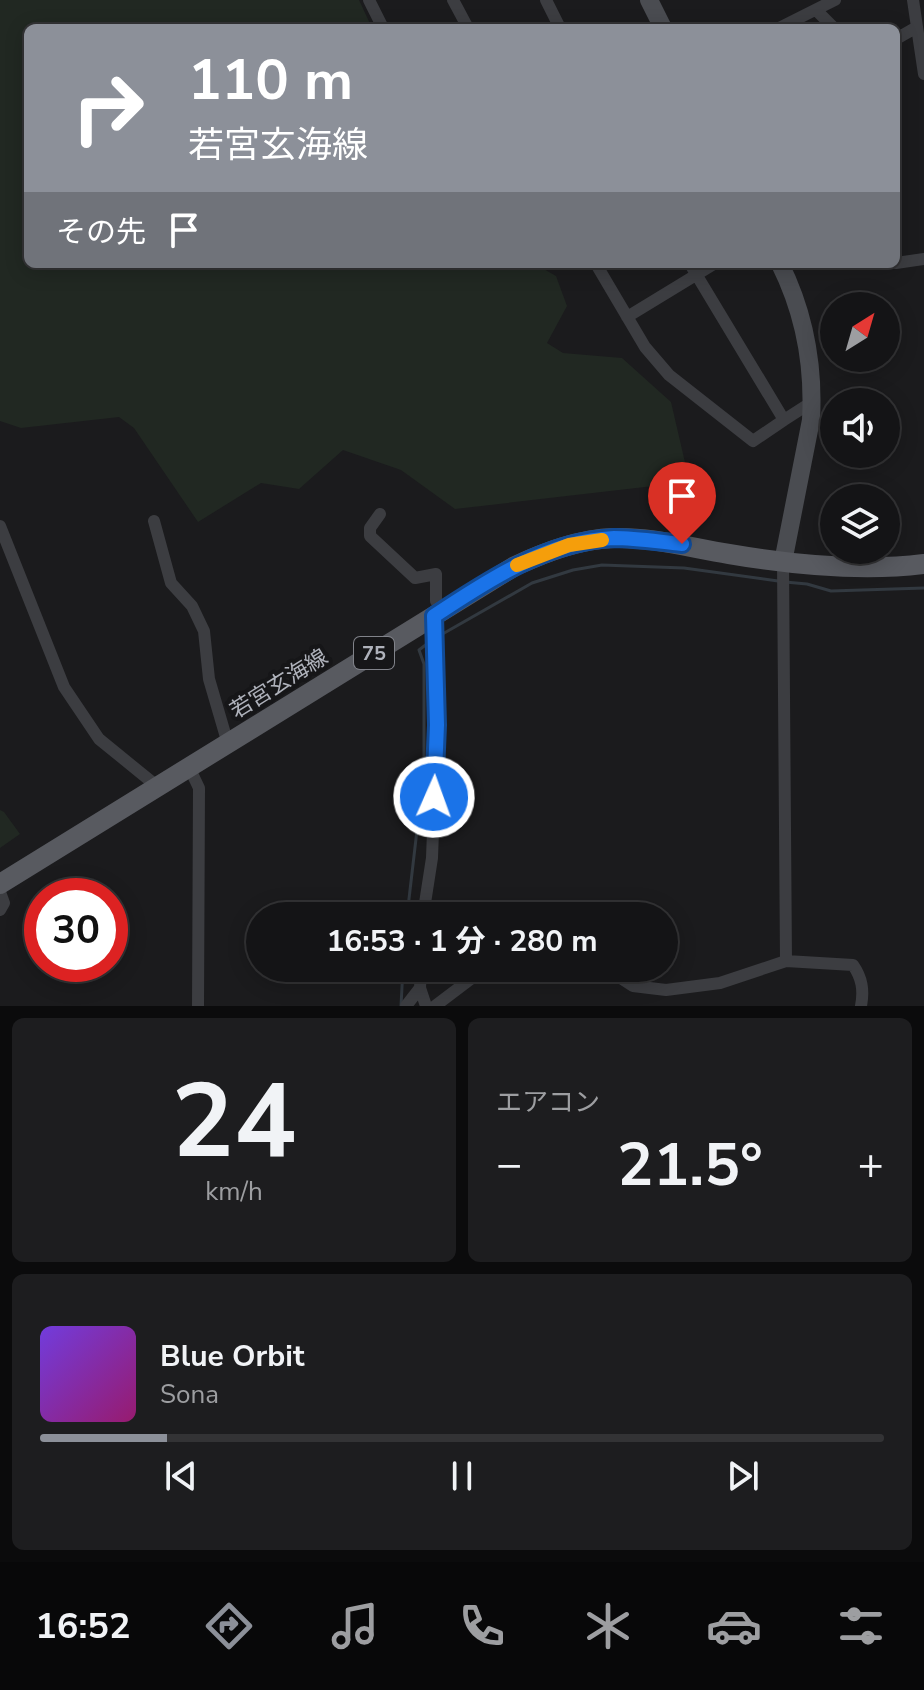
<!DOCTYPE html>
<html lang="ja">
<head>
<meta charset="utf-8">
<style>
  body { margin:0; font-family:"Nunito Sans","Noto Sans JP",sans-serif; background:#1d1d1f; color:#f1f3f6; height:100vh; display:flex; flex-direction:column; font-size:30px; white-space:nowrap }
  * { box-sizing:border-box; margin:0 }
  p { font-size:26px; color:#9d9ea1 }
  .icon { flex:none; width:44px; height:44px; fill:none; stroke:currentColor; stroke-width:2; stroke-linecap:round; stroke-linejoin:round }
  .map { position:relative; height:1006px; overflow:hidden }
  .side { display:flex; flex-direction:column; gap:12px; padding:12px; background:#0b0b0c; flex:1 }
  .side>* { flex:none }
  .hud { position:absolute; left:24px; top:24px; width:876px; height:244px; border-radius:12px; box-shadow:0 4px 20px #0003,0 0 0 2px #333335; background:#8c9099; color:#fff; overflow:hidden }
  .needle { width:52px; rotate:37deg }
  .buttons { position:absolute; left:820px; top:292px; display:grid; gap:16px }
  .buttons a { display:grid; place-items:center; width:80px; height:80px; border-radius:50%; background:#141416; box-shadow:0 4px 20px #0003,0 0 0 2px #333335; font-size:40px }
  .speed { position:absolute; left:24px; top:878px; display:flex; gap:16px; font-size:40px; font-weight:700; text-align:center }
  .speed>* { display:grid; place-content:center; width:104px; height:104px; border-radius:50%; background:#141416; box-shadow:0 4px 20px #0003,0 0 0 2px #333335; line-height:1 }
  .speed .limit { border:12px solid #d22; background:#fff; color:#111 }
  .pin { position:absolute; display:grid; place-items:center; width:68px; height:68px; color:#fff; margin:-82px -34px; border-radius:50% 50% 50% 0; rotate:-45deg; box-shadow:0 0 8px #0007 }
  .pin .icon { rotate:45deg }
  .me { position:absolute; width:88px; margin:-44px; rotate:2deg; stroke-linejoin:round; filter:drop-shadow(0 0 6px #0008) }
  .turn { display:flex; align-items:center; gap:28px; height:168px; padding:0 32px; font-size:36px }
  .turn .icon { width:104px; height:104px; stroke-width:2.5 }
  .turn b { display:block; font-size:56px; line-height:68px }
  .then { display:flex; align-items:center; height:76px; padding:0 32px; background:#0003; gap:16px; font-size:30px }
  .big { font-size:60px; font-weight:700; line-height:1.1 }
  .side .widget { flex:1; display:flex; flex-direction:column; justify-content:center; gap:12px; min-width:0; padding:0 28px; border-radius:12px; background:#1d1d1f }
  .side .dial { align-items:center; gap:0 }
  .dial b { font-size:104px; line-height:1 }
  .song { display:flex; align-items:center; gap:24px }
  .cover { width:96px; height:96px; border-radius:12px; background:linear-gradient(135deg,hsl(260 70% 55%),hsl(320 70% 35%)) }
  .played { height:8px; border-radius:4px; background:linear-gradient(90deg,#8c9099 15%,#333335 15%) }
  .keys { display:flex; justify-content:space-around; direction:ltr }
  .heat { display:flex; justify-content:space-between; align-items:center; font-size:44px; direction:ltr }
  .side .tiles { flex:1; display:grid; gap:12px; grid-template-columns:1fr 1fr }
  .widget:last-child { grid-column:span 2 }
  .trip { position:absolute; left:246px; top:902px; width:432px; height:80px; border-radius:40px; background:#141416; box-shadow:0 4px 20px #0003,0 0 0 2px #333335; font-weight:700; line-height:80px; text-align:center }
  .tab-bar { display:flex; height:128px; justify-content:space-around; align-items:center; background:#080809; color:#9d9ea1 }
  .tab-bar .icon { width:56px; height:56px }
  .tab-bar .current { color:#8c9099 }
  .tab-bar b { font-size:36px; color:#f1f3f6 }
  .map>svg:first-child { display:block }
  .green { fill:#212822 }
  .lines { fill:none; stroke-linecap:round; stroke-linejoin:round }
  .stream { stroke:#323940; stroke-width:3 }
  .street { stroke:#3c3d41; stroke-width:12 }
  .secondary { stroke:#4a4c51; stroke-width:18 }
  .primary { stroke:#585a60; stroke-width:20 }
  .route-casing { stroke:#114b97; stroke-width:20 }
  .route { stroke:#1a73e8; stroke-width:14 }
  .slow { stroke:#f59e0b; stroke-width:14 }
  .labels { text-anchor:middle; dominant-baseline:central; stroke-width:8; stroke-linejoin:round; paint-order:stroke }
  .shield { fill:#161618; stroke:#81838a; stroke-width:2 }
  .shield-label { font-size:20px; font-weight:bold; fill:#afb2bb }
  .street-label { font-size:22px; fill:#afb2bb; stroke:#161618 }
</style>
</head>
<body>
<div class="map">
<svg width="924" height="1006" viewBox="0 0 924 1006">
  <rect width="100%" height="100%" fill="#1b1b1d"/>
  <path class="green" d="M0,0H359L372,28H28V264H535L556,276L567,306L547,343L563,353L622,358L671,402L687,471L671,484L455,509L401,470L343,450L299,489L261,483L198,522L134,428L119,417L21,428L0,421Z
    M0,810L4,812L20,834L0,848Z"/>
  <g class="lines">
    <path class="stream" d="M785,582L807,584L831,591L924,588
      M439,636L532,583L573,570L602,565L684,568L778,581
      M407,916L424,770V664L419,650L432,640
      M401,1006L403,968"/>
    <path class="street" d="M369,0L383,28
      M453,0L468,28
      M546,0L560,28
      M816,10L834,28
      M917,27L924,74
      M779,28L835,0
      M896,39L917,27L913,0
      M896,263L924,259
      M596,264L645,347L669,375L753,441L784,420L690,264
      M627,317L714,264
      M784,420L812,402
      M380,514L370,528V536L415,578L436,574V601L442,611
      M154,521L171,583L192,606L204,631L209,679L228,744
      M0,526L64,687L99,739L158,787
      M783,562L786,961
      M189,767L199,788L198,1006
      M0,892L4,903L0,910
      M423,916L432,858L437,725L434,616
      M421,968L420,988L426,1006
      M557,968L567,971L613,973L633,986L666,990L720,983L786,961L853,965C862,978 864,990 861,1006
      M406,1006L420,988
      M435,1006L472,978L495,968"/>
    <path class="secondary" d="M649,0L663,28
      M780,264C805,314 814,365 811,420L783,562"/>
    <path class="primary" d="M0,884L515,566C546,552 579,539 614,538C653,537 691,548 729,554C793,565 860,572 924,564"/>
  </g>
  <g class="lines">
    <g class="route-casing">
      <path id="route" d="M434,797L437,725L434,616C488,580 547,541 614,538C637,538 660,542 682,544"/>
    </g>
    <use href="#route" class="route"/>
    <path class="slow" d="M517,565L569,545L602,540"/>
  </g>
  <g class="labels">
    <rect class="shield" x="354" y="637" width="40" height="32" rx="6"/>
    <g class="shield-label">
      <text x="374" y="653">75</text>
    </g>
    <g class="street-label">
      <text transform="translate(279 684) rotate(-32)">若宮玄海線</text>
    </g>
  </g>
</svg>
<div class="buttons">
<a><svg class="needle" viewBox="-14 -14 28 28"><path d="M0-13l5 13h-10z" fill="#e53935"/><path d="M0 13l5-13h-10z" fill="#9d9ea1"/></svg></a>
<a><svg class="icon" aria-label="sound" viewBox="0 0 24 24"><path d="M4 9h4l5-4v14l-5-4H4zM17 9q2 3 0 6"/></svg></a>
<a><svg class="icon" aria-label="layers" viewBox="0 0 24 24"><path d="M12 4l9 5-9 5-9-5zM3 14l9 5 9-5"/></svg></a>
</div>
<div class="speed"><div class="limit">30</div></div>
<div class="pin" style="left:682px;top:544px;background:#d93025"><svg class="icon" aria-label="arrive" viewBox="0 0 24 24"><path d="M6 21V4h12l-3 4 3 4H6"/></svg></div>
<svg class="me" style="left:434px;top:797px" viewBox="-20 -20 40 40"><circle r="17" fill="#1a73e8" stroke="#fff" stroke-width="3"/><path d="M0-11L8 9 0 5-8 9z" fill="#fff"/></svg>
<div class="trip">16:53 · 1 分 · 280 m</div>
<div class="hud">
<div class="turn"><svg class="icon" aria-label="right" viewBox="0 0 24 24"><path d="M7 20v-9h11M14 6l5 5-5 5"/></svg><div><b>110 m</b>若宮玄海線</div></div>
<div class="then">その先<svg class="icon" aria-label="arrive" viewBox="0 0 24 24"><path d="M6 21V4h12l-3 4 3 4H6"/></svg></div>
</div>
</div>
<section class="side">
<div class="tiles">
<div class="widget dial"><b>24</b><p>km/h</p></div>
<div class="widget"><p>エアコン</p>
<div class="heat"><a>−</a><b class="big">21.5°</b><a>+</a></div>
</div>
<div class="widget">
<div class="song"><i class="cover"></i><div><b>Blue Orbit</b><p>Sona</p></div></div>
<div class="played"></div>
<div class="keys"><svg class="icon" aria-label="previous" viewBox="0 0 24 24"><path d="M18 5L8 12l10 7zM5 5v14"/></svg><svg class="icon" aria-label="pause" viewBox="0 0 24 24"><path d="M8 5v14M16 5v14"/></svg><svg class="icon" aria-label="next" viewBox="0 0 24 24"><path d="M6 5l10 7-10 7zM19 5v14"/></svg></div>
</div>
</div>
</section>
<nav class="tab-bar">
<b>16:52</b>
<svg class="icon current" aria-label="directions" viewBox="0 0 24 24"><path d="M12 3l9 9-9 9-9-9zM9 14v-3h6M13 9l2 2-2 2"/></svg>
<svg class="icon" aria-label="music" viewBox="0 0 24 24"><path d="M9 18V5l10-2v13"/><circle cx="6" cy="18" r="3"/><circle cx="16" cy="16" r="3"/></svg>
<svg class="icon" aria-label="phone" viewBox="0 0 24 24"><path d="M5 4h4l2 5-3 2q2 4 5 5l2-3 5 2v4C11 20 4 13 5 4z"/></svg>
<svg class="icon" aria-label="climate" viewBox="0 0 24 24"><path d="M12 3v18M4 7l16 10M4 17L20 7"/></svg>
<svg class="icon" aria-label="car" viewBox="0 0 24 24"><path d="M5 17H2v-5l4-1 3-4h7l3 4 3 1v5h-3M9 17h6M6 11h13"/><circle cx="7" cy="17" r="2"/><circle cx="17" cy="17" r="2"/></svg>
<svg class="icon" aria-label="filters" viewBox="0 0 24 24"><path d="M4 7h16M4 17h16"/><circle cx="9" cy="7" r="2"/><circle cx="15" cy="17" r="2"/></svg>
</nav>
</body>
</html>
